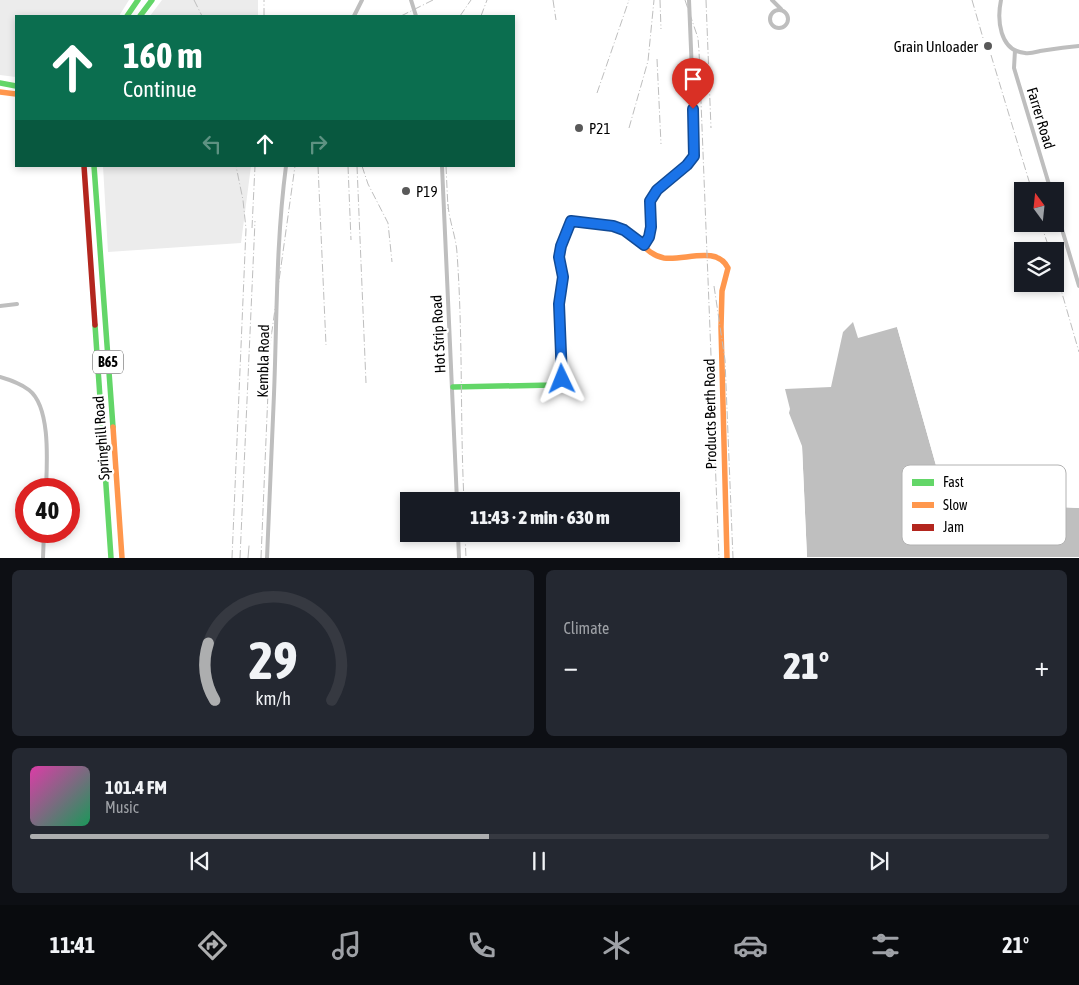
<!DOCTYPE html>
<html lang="en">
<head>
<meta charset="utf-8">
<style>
  body { margin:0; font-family:"Asap Condensed",sans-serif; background:#242831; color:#f1f3f6; height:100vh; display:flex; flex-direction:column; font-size:19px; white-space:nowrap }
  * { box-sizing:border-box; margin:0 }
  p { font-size:16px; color:#9ea1a6 }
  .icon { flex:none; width:28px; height:28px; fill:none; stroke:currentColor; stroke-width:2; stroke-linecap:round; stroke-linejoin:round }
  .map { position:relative; height:558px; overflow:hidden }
  .drawer { display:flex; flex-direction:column; gap:12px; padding:12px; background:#0d0f14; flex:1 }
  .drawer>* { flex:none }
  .guide { position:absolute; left:15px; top:15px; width:500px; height:152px; border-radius:0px; box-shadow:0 2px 8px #0003; background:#0b6e4f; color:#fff; overflow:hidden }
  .needle { width:32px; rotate:345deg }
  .tools { position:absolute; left:1014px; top:182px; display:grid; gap:10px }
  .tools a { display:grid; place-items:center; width:50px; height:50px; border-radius:0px; background:#171b24; box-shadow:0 2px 8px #0003; font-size:25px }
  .speed { position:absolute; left:15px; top:478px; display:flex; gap:10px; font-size:25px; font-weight:700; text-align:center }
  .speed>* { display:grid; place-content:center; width:65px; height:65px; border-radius:50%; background:#171b24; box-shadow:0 2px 8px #0003; line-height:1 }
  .speed .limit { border:8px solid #d22; background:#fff; color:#111 }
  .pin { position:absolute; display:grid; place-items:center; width:42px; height:42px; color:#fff; margin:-51px -21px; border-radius:50% 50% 50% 0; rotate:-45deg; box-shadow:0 0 5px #0007 }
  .pin .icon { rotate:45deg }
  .me { position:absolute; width:55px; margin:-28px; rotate:358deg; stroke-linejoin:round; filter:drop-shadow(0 0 4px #0008) }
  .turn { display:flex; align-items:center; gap:18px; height:105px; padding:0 25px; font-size:22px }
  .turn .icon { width:65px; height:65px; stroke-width:2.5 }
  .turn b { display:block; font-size:35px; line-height:42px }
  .lanes { display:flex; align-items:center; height:48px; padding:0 25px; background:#0003; justify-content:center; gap:25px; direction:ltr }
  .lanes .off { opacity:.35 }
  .big { font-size:38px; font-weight:800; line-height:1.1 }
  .drawer .tile { flex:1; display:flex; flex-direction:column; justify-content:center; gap:8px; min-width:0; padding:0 18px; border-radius:8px; background:#242831 }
  .drawer .dial { align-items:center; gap:0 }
  .dial svg { height:130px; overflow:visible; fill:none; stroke:#363941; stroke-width:7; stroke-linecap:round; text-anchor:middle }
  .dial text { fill:#f1f3f6; stroke:none }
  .song { display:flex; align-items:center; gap:15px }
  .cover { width:60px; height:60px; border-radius:8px; background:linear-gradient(135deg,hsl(320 70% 55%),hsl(150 70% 35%)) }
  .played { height:5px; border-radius:2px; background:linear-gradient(90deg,#adaeaf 45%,#363941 45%) }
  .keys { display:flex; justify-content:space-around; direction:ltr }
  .heat { display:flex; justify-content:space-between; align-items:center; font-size:28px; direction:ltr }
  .drawer .tiles { flex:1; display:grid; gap:12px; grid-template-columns:1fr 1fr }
  .tile:last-child { grid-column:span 2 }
  .trip { position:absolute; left:400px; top:492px; width:280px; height:50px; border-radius:0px; background:#171b24; box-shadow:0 2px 8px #0003; font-weight:800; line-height:50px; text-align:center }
  .tabs { display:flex; height:80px; justify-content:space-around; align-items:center; background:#090b0e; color:#9ea1a6 }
  .tabs .icon { width:35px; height:35px }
  .tabs .current { color:#adaeaf }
  .tabs b { font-size:22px; color:#f1f3f6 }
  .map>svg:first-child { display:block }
  .green { fill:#ececec }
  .water { fill:#bfbfbf }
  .pier { fill:#fff }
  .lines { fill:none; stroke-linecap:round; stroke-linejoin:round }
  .stream { stroke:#bfbfbf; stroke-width:1 }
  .street { stroke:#bebebe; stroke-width:4 }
  .fast { stroke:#63d668; stroke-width:5.5 }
  .slow { stroke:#ff974d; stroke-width:5.5 }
  .jam { stroke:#b3261e; stroke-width:5.5 }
  .rail { stroke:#bebebe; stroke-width:1; stroke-dasharray:8 2.5 1 2.5; stroke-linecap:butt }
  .route-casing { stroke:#114b97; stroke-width:12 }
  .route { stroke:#1a73e8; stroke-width:9 }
  .poi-dot { fill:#595959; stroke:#fff; stroke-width:2 }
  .labels { text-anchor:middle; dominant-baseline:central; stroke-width:4.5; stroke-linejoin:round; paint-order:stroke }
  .shield { fill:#fff; stroke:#4c4c4c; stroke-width:1 }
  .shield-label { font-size:14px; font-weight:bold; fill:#000 }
  .poi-label { font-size:15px; fill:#000; stroke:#fff; text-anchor:start }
  .street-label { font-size:15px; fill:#000; stroke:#fff }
  .key { fill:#fff; stroke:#b2b2b2; stroke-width:1 }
  .key-label { font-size:14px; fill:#000 }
</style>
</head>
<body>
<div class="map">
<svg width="1079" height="558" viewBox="0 0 1079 558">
  <rect width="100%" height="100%" fill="#fff"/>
  <path class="green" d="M0,0H129L119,16H16V77L0,75Z
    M162,0H258V16H150Z
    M103,166H251L241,243L108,252Z"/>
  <path class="water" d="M853,322L858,338L897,327L946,501L1079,508V557H807L802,446L789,413L790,409L785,389L831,387L843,332Z"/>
  <path class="pier" d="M899,326L948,499L1079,506V508L946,501L897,327Z
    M800,446H802L807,557L805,558Z"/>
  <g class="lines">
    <path class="stream" d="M248,558L249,546"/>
    <path class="street" d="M411,0L416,16
      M772,0L781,9
      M1001,0C997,19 999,51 1025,53C1030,54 1036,52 1040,51C1053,49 1066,47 1079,46
      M770 19a9 9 0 1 1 18 0a9 9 0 1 1-18 0Z
      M354,16L362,0
      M1015,50L1014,68L1051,191
      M442,166L457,501
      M1055,206L1079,286
      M644,245C647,240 650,234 651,227C653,213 646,201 657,189C670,174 692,169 695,146L689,0
      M0,306L17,304
      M0,377C10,380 20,383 29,390C51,407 47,463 46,489
      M458,534L459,558
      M43,558L44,531
      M267,558C269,503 272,449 274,394C277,318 276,242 286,166"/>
    <path class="fast" d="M127,16L138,0
      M140,16L152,0
      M0,83L16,86
      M94,166L113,427
      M95,325L111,558
      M453,387L553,385L560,383L562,379L559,304L563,277L559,257L561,246L570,223"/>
    <path class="slow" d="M0,92L16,94
      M570,223L571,221C588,223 608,221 624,230C638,238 647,255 664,258C684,261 717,245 728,268L722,291L721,327L727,558
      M113,427L122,558"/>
    <path class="jam" d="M84,166L95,325"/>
    <path class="rail" d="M194,0L202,16
      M553,0L556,20
      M660,0L661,29
      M685,0L698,38L699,51L719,558
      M706,0L711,128
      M972,0L983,38
      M264,16V0
      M401,16L433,0
      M460,16L471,0
      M481,16L487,0
      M991,55L1032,191
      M657,59L661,144
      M597,93L629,0
      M629,128L648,61L654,0
      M318,166L326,345
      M348,166L351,240
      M357,166L366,383
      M362,166L368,184L388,223L392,262
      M446,166L448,209
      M448,204C449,221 456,236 457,253C463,336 460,418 464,501
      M1041,224L1050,251
      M252,228L255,166
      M1055,269L1079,352
      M714,286L725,360L733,558
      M465,534L466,558
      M232,558L246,229L243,200L236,166
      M240,558L255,221
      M261,558L270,345L295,166"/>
  </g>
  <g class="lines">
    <g class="route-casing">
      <path id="route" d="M562,379L559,304L563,277L559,257L561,246L571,221L613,226L624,230L644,245L649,237L651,227L650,201L657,190L687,165L694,156L693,109"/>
    </g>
    <use href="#route" class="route"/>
  </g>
  <g class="poi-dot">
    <circle cx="988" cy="46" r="5"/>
    <circle cx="579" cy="128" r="5"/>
    <circle cx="406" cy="191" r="5"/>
  </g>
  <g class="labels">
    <rect class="shield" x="93" y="350.5" width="30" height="23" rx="4"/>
    <g class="shield-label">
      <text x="108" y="362">B65</text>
    </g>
    <g class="poi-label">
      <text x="978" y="46" text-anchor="end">Grain Unloader</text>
      <text x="589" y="128">P21</text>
      <text x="416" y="191">P19</text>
    </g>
    <g class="street-label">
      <text transform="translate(1041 118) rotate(73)">Farrer Road</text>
      <text transform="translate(438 334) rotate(-93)">Hot Strip Road</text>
      <text transform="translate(263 361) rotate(-89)">Kembla Road</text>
      <text transform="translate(710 414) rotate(-91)">Products Berth Road</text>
      <text transform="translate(101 438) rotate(-94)">Springhill Road</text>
    </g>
  </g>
  <rect x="902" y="465" width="164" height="80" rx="8" class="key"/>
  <rect x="912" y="479" width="22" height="7" fill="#63d668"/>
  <rect x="912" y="502" width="22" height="6" fill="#ff974d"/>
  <rect x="912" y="524" width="22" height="7" fill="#b3261e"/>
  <g class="key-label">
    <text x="943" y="487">Fast</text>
    <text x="943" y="510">Slow</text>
    <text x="943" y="532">Jam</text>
  </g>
</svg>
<div class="tools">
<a><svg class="needle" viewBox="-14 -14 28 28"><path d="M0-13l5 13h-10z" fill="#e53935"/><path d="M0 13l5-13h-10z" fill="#9ea1a6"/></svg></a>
<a><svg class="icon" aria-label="layers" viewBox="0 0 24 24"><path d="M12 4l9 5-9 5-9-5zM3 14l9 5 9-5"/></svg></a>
</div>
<div class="speed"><div class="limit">40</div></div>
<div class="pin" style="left:693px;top:109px;background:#d93025"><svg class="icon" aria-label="arrive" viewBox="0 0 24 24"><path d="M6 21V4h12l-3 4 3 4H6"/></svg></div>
<svg class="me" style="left:562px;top:379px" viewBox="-20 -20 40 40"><path d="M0-17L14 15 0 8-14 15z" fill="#1a73e8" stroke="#fff" stroke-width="4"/></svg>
<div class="trip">11:43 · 2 min · 630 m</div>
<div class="guide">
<div class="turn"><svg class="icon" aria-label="ahead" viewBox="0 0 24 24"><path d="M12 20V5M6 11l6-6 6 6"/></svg><div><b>160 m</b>Continue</div></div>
<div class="lanes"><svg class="icon off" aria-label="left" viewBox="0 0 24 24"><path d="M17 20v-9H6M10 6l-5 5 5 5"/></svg><svg class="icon" aria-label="ahead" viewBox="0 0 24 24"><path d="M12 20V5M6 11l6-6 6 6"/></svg><svg class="icon off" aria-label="right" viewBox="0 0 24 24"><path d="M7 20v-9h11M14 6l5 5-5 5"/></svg></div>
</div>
</div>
<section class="drawer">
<div class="tiles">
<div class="tile dial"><svg viewBox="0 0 100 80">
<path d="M14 69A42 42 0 1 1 86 69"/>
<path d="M14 69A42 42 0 0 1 10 34" stroke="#adaeaf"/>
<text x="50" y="56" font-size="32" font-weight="700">29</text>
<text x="50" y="72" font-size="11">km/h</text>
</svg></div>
<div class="tile"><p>Climate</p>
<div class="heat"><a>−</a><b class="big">21°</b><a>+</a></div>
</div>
<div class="tile">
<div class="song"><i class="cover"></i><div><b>101.4 FM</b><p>Music</p></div></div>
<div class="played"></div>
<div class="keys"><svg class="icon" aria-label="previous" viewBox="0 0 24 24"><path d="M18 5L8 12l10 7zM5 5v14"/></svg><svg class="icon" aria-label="pause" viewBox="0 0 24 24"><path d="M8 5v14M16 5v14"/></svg><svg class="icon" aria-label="next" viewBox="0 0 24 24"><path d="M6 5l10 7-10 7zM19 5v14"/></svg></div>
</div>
</div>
</section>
<nav class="tabs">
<b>11:41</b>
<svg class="icon current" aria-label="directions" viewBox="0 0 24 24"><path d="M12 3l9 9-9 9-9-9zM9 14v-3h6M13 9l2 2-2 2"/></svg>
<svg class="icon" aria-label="music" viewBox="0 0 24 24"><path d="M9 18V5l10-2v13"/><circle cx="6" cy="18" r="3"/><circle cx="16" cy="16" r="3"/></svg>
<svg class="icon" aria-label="phone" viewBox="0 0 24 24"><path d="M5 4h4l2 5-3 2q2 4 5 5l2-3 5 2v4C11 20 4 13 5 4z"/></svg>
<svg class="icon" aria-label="climate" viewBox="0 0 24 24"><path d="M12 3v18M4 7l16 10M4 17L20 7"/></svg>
<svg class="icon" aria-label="car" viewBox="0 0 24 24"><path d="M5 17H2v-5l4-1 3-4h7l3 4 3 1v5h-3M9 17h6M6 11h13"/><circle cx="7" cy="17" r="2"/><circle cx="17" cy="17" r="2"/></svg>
<svg class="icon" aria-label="filters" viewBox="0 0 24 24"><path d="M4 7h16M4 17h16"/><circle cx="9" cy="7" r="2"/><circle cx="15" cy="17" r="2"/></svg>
<b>21°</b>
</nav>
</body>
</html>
